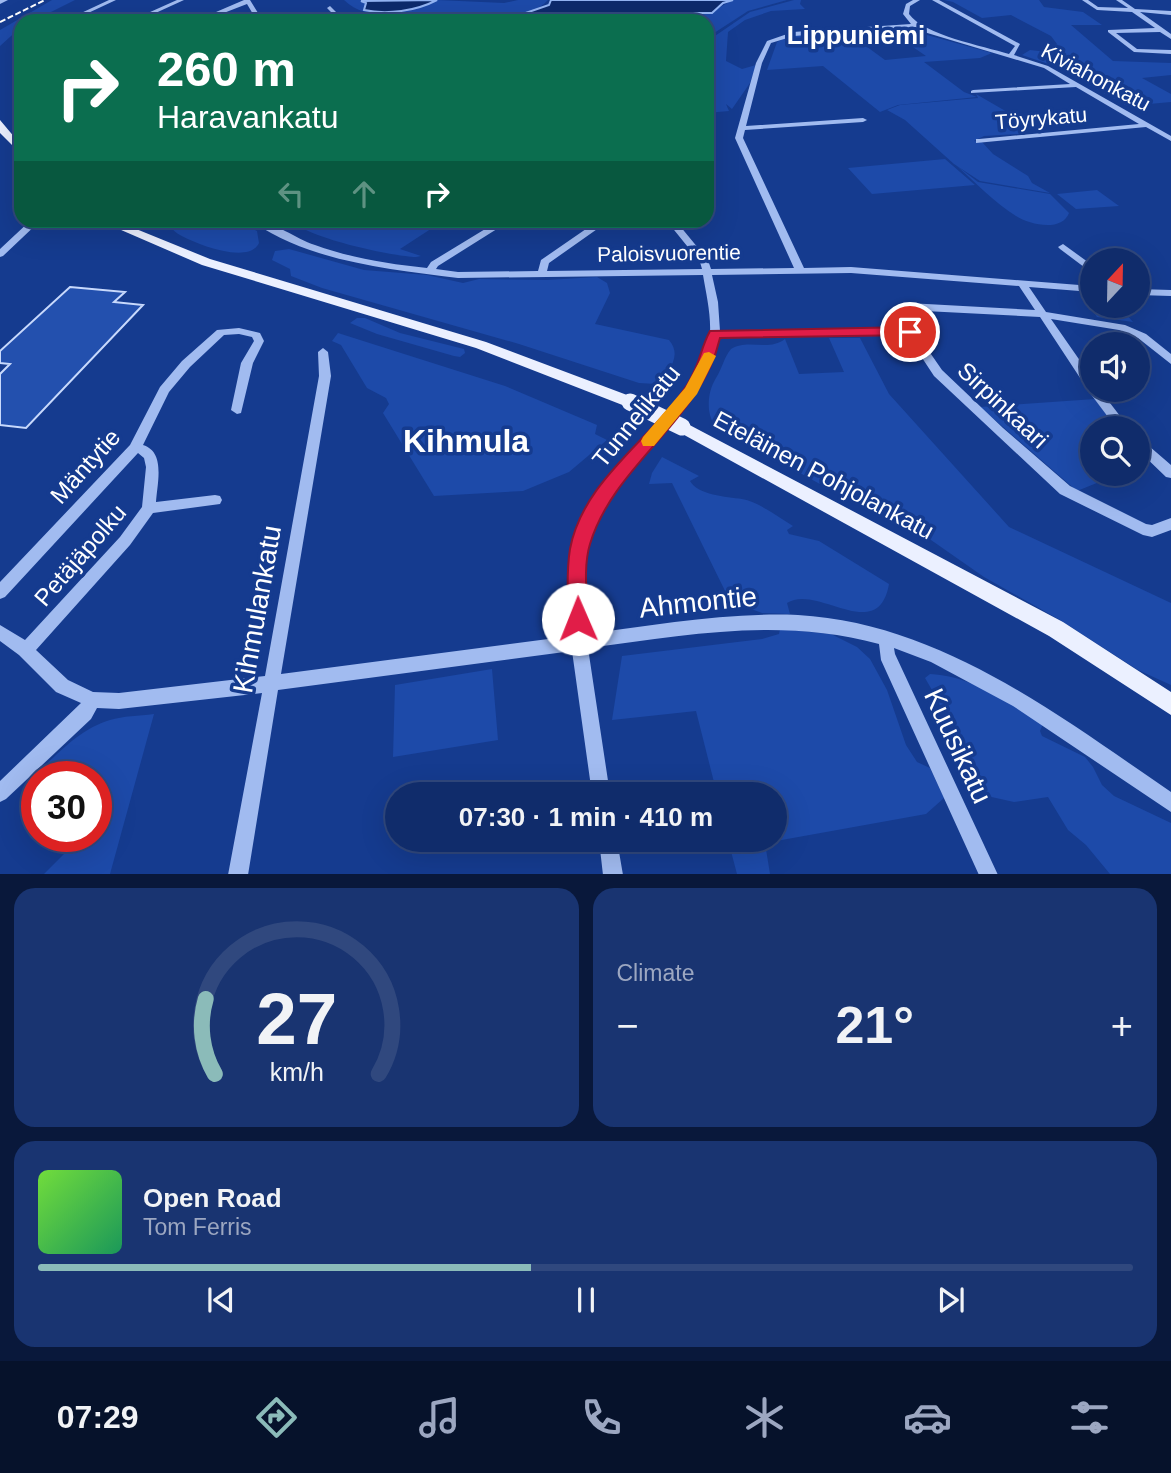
<!DOCTYPE html>
<html lang="en">
<head>
<meta charset="utf-8">
<style>
  body { margin:0; font-family:Helvetica,sans-serif; background:#193471; color:#f1f3f6; height:100vh; display:flex; flex-direction:column; font-size:26px; white-space:nowrap }
  * { box-sizing:border-box; margin:0 }
  p { font-size:23px; color:#9ca7c1 }
  .icon { flex:none; width:38px; height:38px; fill:none; stroke:currentColor; stroke-width:2; stroke-linecap:round; stroke-linejoin:round }
  .map { position:relative; height:874px; overflow:hidden }
  .details { display:flex; flex-direction:column; gap:14px; padding:14px; background:#09183b; flex:1 }
  .details>* { flex:none }
  .guide { position:absolute; left:14px; top:14px; width:700px; height:214px; border-radius:21px; box-shadow:0 7px 28px #0002,0 0 0 2px #30487e; background:#0b6e4f; color:#fff; overflow:hidden }
  .needle { width:46px; rotate:22deg }
  .fabs { position:absolute; left:1080px; top:248px; display:grid; gap:14px }
  .fabs a { display:grid; place-items:center; width:70px; height:70px; border-radius:50%; background:#102c6b; box-shadow:0 7px 28px #0002,0 0 0 2px #30487e; font-size:35px }
  .speed { position:absolute; left:21px; top:761px; display:flex; gap:14px; font-size:35px; font-weight:700; text-align:center }
  .speed>* { display:grid; place-content:center; width:91px; height:91px; border-radius:50%; background:#102c6b; box-shadow:0 7px 28px #0002,0 0 0 2px #30487e; line-height:1 }
  .speed .limit { border:10px solid #d22; background:#fff; color:#111 }
  .pin { position:absolute; display:grid; place-items:center; width:60px; height:60px; color:#fff; margin:-30px; border:4px solid #fff; border-radius:50%; box-shadow:0 2px 7px #0007 }
  .me { position:absolute; width:77px; margin:-38px; rotate:359deg; stroke-linejoin:round; filter:drop-shadow(0 0 5px #0008) }
  .turn { display:flex; align-items:center; gap:24px; height:147px; padding:0 28px; font-size:32px }
  .turn .icon { width:91px; height:91px; stroke-width:2.5 }
  .turn b { display:block; font-size:49px; line-height:60px }
  .lanes { display:flex; align-items:center; height:66px; padding:0 28px; background:#0003; justify-content:center; gap:35px; direction:ltr }
  .lanes .off { opacity:.35 }
  .big { font-size:52px; font-weight:700; line-height:1.1 }
  .details .widget { flex:1; display:flex; flex-direction:column; justify-content:center; gap:10px; min-width:0; padding:0 24px; border-radius:21px; background:#193471 }
  .details .dial { align-items:center; gap:0 }
  .dial svg { height:182px; overflow:visible; fill:none; stroke:#30487e; stroke-width:7; stroke-linecap:round; text-anchor:middle }
  .dial text { fill:#f1f3f6; stroke:none }
  .song { display:flex; align-items:center; gap:21px }
  .cover { width:84px; height:84px; border-radius:10px; background:linear-gradient(135deg,hsl(100 70% 55%),hsl(150 70% 35%)) }
  .played { height:7px; border-radius:4px; background:linear-gradient(90deg,#8bbbb9 45%,#30487e 45%) }
  .keys { display:flex; justify-content:space-around; direction:ltr }
  .heat { display:flex; justify-content:space-between; align-items:center; font-size:38px; direction:ltr }
  .details .tiles { flex:1; display:grid; gap:14px; grid-template-columns:1fr 1fr }
  .widget:last-child { grid-column:span 2 }
  .trip { position:absolute; left:385px; top:782px; width:402px; height:70px; border-radius:35px; background:#102c6b; box-shadow:0 7px 28px #0002,0 0 0 2px #30487e; font-weight:700; line-height:70px; text-align:center }
  .tabs { display:flex; height:112px; justify-content:space-around; align-items:center; background:#06122b; color:#9ca7c1 }
  .tabs .icon { width:49px; height:49px }
  .tabs .on { color:#8bbbb9 }
  .tabs b { font-size:32px; color:#f1f3f6 }
  .map>svg:first-child { display:block }
  .green { fill:#1d4aa9 }
  .water { fill:#0d2a6c; stroke:#93b4f3; stroke-width:2 }
  .building { fill:#2350ae; stroke:#c8d9fc; stroke-width:2 }
  .lines { fill:none; stroke-linecap:round; stroke-linejoin:round }
  .minor { fill:#a1bbf0; fill-rule:evenodd }
  .major { fill:#ebf0ff; fill-rule:evenodd }
  .rail { stroke:#fff; stroke-width:2; stroke-dasharray:6 2.5; stroke-linecap:butt }
  .major-bridge { stroke:#ebf0ff; stroke-width:17 }
  .route { fill:#e11d48; stroke:#92132f; stroke-width:2 }
  .slow { fill:#f59e0b }
  .labels { text-anchor:middle; dominant-baseline:central; stroke-width:7; stroke-linejoin:round; paint-order:stroke }
  .far-street-label { font-size:21px; fill:#fff; stroke:#153b8f }
  .street-label { font-size:24px; fill:#fff; stroke:#153b8f }
  .far-district-label { font-size:26px; font-weight:bold; fill:#fff; stroke:#153b8f }
  .near-street-label { font-size:28px; fill:#fff; stroke:#153b8f }
  .district-label { font-size:32px; font-weight:bold; fill:#fff; stroke:#153b8f }
</style>
</head>
<body>
<div class="map">
<svg width="1171" height="875" viewBox="0 0 1171 875">
  <rect width="100%" height="100%" fill="#153b8f"/>
  <path class="green" d="M52,0H75L33,21H21V27L0,46V30Z
    M344,0H360L366,3L364,10L391,13L437,0L504,3L518,0H548C527,23 471,26 441,21C432,19 424,15 415,14C390,12 364,20 344,0Z
    M733,0H787L748,11L711,35L707,63V21H696V16L709,13Z
    M794,0H801L800,4L805,9L771,11L745,20L728,32L726,61L742,69L756,65L750,83L732,109L726,104L729,111L707,113V72L713,69L712,38L750,12Z
    M944,0H1039L1044,7L1083,12L1102,25H1071L1113,61L1171,63V75L1142,78L1171,94V102L1127,106L1089,85L1119,82L1087,84L1063,69L1022,55L1030,50L1047,52L1048,48L1057,44L1051,36L1011,15L982,18L953,2Z
    M902,28L992,53L980,58L924,62L964,92L977,97L898,105L880,112L823,66L767,70L777,42L789,36L848,33L885,60L926,56L888,30Z
    M976,94L1033,127L1020,134L984,136L974,141L982,142L993,154L1028,176L1032,183L1050,193L980,181L954,164L905,120L887,110L900,105L978,98Z
    M945,159L975,185L872,194L848,168Z
    M957,166L978,182L1050,194L1069,213C1062,232 1030,225 1016,216C995,203 975,182 957,166Z
    M1097,190L1119,206L1076,209L1057,194Z
    M162,221H237L257,231L259,243C249,265 196,244 180,235C173,231 169,225 162,221Z
    M292,221H443L400,249L421,256L416,257C390,256 308,238 292,221Z
    M289,249L364,270L427,275L463,283L479,279L547,280L597,277L607,283L610,293L595,324L669,340C683,356 668,373 656,384L639,383L519,344L322,288L291,276L290,269L272,260L275,251Z
    M1082,294H1092V306H1119L1133,322L1097,317Z
    M357,318H365L400,333L464,349L465,353L460,357L454,356L377,334L350,323Z
    M338,333L505,386L597,425L595,434L607,440L569,472L523,491L434,496L383,413L389,404L386,398L367,388L341,345L332,341Z
    M829,338H860L889,394L1009,527L1171,603V685L1138,670L1060,620L984,577L931,540L861,507L793,469C783,436 715,455 709,410C708,398 710,388 716,378C722,369 724,357 731,349C748,338 768,352 785,339L799,374L844,372Z
    M1095,399L1117,429H1092V474H1119L1077,491L980,407Z
    M662,457L699,476L690,481C698,495 726,497 742,499C759,502 778,517 793,526L787,530L789,534L819,541L889,584C878,646 817,583 787,603L790,614L762,613L730,601L672,483L649,484L652,473Z
    M780,629L831,634L857,647L870,659L887,690L906,745L917,762L930,768L944,798L926,814L765,843L770,874H737L728,840H775V794H717L696,711L612,720L622,656L762,639L779,634Z
    M492,669L498,740L393,757L395,685Z
    M930,674C972,676 1009,702 1043,724L1040,731L1042,736L1085,757L1093,767L1102,785L1114,796L1171,823V874H1110L1086,845L1068,830L1048,797L1014,802L978,794L945,726L939,702L925,678Z
    M154,714L110,874H44L79,839L77,837L96,836V777H37V795L26,784C51,761 76,730 110,720C123,716 139,716 154,714Z"/>
  <path class="water" d="M437,0C416,11 387,15 364,10L366,3L361,1Z
    M551,0H733L723,3L712,13H690L696,16V21H511L517,16L549,5Z"/>
  <path class="building" d="M70,287L125,292L114,302L143,305L26,428L0,425V374L10,364L0,363V351Z"/>
  <g class="lines">
    <path class="minor" d="M0,0H8L0,4Z
      M109,0H116L71,21H64Z
      M177,0H184L138,21H130Z
      M244,0H250L263,21H257L247,4L203,21H195Z
      M913,0H920L910,6L909,14C924,35 983,46 1009,54L1015,46L932,0H939L1020,44L1014,55L1048,66L1171,136V141L1146,127L976,143V139H979L1139,124L1076,87L971,93V91L973,90L1070,84L1044,68L924,32L916,27L794,36L771,43L762,63L746,126L863,118L867,120L863,122L745,130L743,138L804,268L851,267L1092,286V292L1029,287L1046,312L1125,325L1146,334L1171,354V364L1138,338L1119,330L1051,319L1092,378V390H1100L1130,429H1117L1090,393L1040,317L905,310L915,331L942,370L1003,428L1070,486L1146,524L1152,525L1171,518V530L1152,537L1143,535L1060,494L934,376L907,335L719,337C717,346 716,355 712,363C687,424 618,466 592,527C579,560 585,600 586,634C656,625 727,612 798,615C940,623 1058,715 1171,792V812L1013,706L931,662L894,648L895,654L998,875H979L881,660L879,644C780,617 687,635 588,648L610,794H592L572,651L278,690L248,875H228L262,693L119,709L97,708L91,719L6,799L0,802V781L81,703L56,692L19,655L0,641V625L25,640L120,537L142,507L146,467L144,458L138,453L5,597L0,599V582L130,445L160,387L182,361L217,330L239,328L260,333L264,341L253,363L241,413L237,414L231,410L241,363L254,341L252,337L239,334L224,335L190,367L169,392L143,445C166,452 157,484 156,502L215,495L220,496L222,500L220,504L153,513L130,545L36,650L68,680L93,692L119,693L265,676L319,376L318,352L323,348L328,352L331,376L281,674L571,636C570,602 565,557 580,525C598,485 632,453 660,419C681,395 707,367 710,333C711,314 706,293 703,275L458,278C389,269 309,262 250,220C273,220 294,238 315,245C351,258 389,264 427,268L431,262L500,220H511L438,266L436,269L458,272L538,271L541,260L599,220H610L549,263L547,271L702,269L700,262L666,220H675L708,260L711,269L794,268L735,138L756,63L767,41L793,32L911,24L903,14L906,4ZM851,273L1019,286L1035,310L908,303L894,309L903,329L720,331L718,302L712,275Z
      M1082,0H1088L1098,7L1128,8L1116,0H1122L1135,9L1171,11V15L1140,12L1171,34V39L1160,32L1116,33L1137,49L1171,50V54L1134,52L1108,32V30L1155,28L1132,12L1097,10Z
      M330,6L338,14L375,21L337,17L326,21H318L333,14L327,8Z
      M31,220H41L3,256L0,257V249Z
      M1063,244L1092,265V273L1060,249L1058,247Z
      M1138,289L1171,290V296L1138,295Z
      M1138,438L1142,440L1171,465V478L1166,477L1138,450Z
      M599,840H617L623,875H603Z"/>
    <path class="major" d="M0,120L21,145V154L0,133Z
      M98,220H114L210,259L486,342L635,398L638,402L630,407L625,406L476,348L202,265Z
      M682,421L1063,622L1171,692V715L1049,636L677,431L674,427Z"/>
    <path class="rail" d="M0,22L45,0"/>
    <path class="major-bridge" d="M630,402L682,427"/>
  </g>
  <path class="route" d="M910,327L917,332L915,335L720,338C701,421 614,464 590,544C583,567 587,595 588,619L585,626L578,628L571,626L568,619C568,596 566,572 570,549C583,480 651,440 687,385C700,365 700,349 710,331Z"/>
  <path class="slow" d="M709,352L716,356L697,394L654,446H643L641,441L643,437L685,388L704,353Z"/>
  <g class="labels">
    <g class="far-street-label">
      <text transform="translate(1096 77) rotate(28)">Kiviahonkatu</text>
      <text transform="translate(1041 118) rotate(-5)">Töyrykatu</text>
      <text transform="translate(669 253) rotate(-1)">Paloisvuorentie</text>
    </g>
    <g class="street-label">
      <text transform="translate(1003 405) rotate(43)">Sirpinkaari</text>
      <text transform="translate(636 416) rotate(-51)">Tunnelikatu</text>
      <text transform="translate(85 466) rotate(-48)">Mäntytie</text>
      <text transform="translate(824 475) rotate(28)">Eteläinen Pohjolankatu</text>
      <text transform="translate(80 555) rotate(-49)">Petäjäpolku</text>
    </g>
    <g class="far-district-label">
      <text x="856" y="35">Lippuniemi</text>
    </g>
    <g class="near-street-label">
      <text transform="translate(698 602) rotate(-6)">Ahmontie</text>
      <text transform="translate(257 609) rotate(-80)">Kihmulankatu</text>
      <text transform="translate(958 746) rotate(65)">Kuusikatu</text>
    </g>
    <g class="district-label">
      <text x="466" y="441">Kihmula</text>
    </g>
  </g>
</svg>
<div class="fabs">
<a><svg class="needle" viewBox="-14 -14 28 28"><path d="M0-13l5 13h-10z" fill="#e53935"/><path d="M0 13l5-13h-10z" fill="#9ca7c1"/></svg></a>
<a><svg class="icon" aria-label="sound" viewBox="0 0 24 24"><path d="M4 9h4l5-4v14l-5-4H4zM17 9q2 3 0 6"/></svg></a>
<a><svg class="icon" aria-label="search" viewBox="0 0 24 24"><circle cx="10" cy="10" r="6"/><path d="M15 15l6 6"/></svg></a>
</div>
<div class="speed"><div class="limit">30</div></div>
<div class="pin" style="left:910px;top:332px;background:#d93025"><svg class="icon" aria-label="arrive" viewBox="0 0 24 24"><path d="M6 21V4h12l-3 4 3 4H6"/></svg></div>
<svg class="me" style="left:578px;top:619px" viewBox="-20 -20 40 40"><circle r="19" fill="#fff"/><path d="M0-13L10 11 0 6-10 11z" fill="#e11d48"/></svg>
<div class="trip">07:30 · 1 min · 410 m</div>
<div class="guide">
<div class="turn"><svg class="icon" aria-label="right" viewBox="0 0 24 24"><path d="M7 20v-9h11M14 6l5 5-5 5"/></svg><div><b>260 m</b>Haravankatu</div></div>
<div class="lanes"><svg class="icon off" aria-label="left" viewBox="0 0 24 24"><path d="M17 20v-9H6M10 6l-5 5 5 5"/></svg><svg class="icon off" aria-label="ahead" viewBox="0 0 24 24"><path d="M12 20V5M6 11l6-6 6 6"/></svg><svg class="icon" aria-label="right" viewBox="0 0 24 24"><path d="M7 20v-9h11M14 6l5 5-5 5"/></svg></div>
</div>
</div>
<section class="details">
<div class="tiles">
<div class="widget dial"><svg viewBox="0 0 100 80">
<path d="M14 69A42 42 0 1 1 86 69"/>
<path d="M14 69A42 42 0 0 1 10 36" stroke="#8bbbb9"/>
<text x="50" y="56" font-size="32" font-weight="700">27</text>
<text x="50" y="72" font-size="11">km/h</text>
</svg></div>
<div class="widget"><p>Climate</p>
<div class="heat"><a>−</a><b class="big">21°</b><a>+</a></div>
</div>
<div class="widget">
<div class="song"><i class="cover"></i><div><b>Open Road</b><p>Tom Ferris</p></div></div>
<div class="played"></div>
<div class="keys"><svg class="icon" aria-label="previous" viewBox="0 0 24 24"><path d="M18 5L8 12l10 7zM5 5v14"/></svg><svg class="icon" aria-label="pause" viewBox="0 0 24 24"><path d="M8 5v14M16 5v14"/></svg><svg class="icon" aria-label="next" viewBox="0 0 24 24"><path d="M6 5l10 7-10 7zM19 5v14"/></svg></div>
</div>
</div>
</section>
<nav class="tabs">
<b>07:29</b>
<svg class="icon on" aria-label="directions" viewBox="0 0 24 24"><path d="M12 3l9 9-9 9-9-9zM9 14v-3h6M13 9l2 2-2 2"/></svg>
<svg class="icon" aria-label="music" viewBox="0 0 24 24"><path d="M9 18V5l10-2v13"/><circle cx="6" cy="18" r="3"/><circle cx="16" cy="16" r="3"/></svg>
<svg class="icon" aria-label="phone" viewBox="0 0 24 24"><path d="M5 4h4l2 5-3 2q2 4 5 5l2-3 5 2v4C11 20 4 13 5 4z"/></svg>
<svg class="icon" aria-label="climate" viewBox="0 0 24 24"><path d="M12 3v18M4 7l16 10M4 17L20 7"/></svg>
<svg class="icon" aria-label="car" viewBox="0 0 24 24"><path d="M5 17H2v-5l4-1 3-4h7l3 4 3 1v5h-3M9 17h6M6 11h13"/><circle cx="7" cy="17" r="2"/><circle cx="17" cy="17" r="2"/></svg>
<svg class="icon" aria-label="filters" viewBox="0 0 24 24"><path d="M4 7h16M4 17h16"/><circle cx="9" cy="7" r="2"/><circle cx="15" cy="17" r="2"/></svg>
</nav>
</body>
</html>
